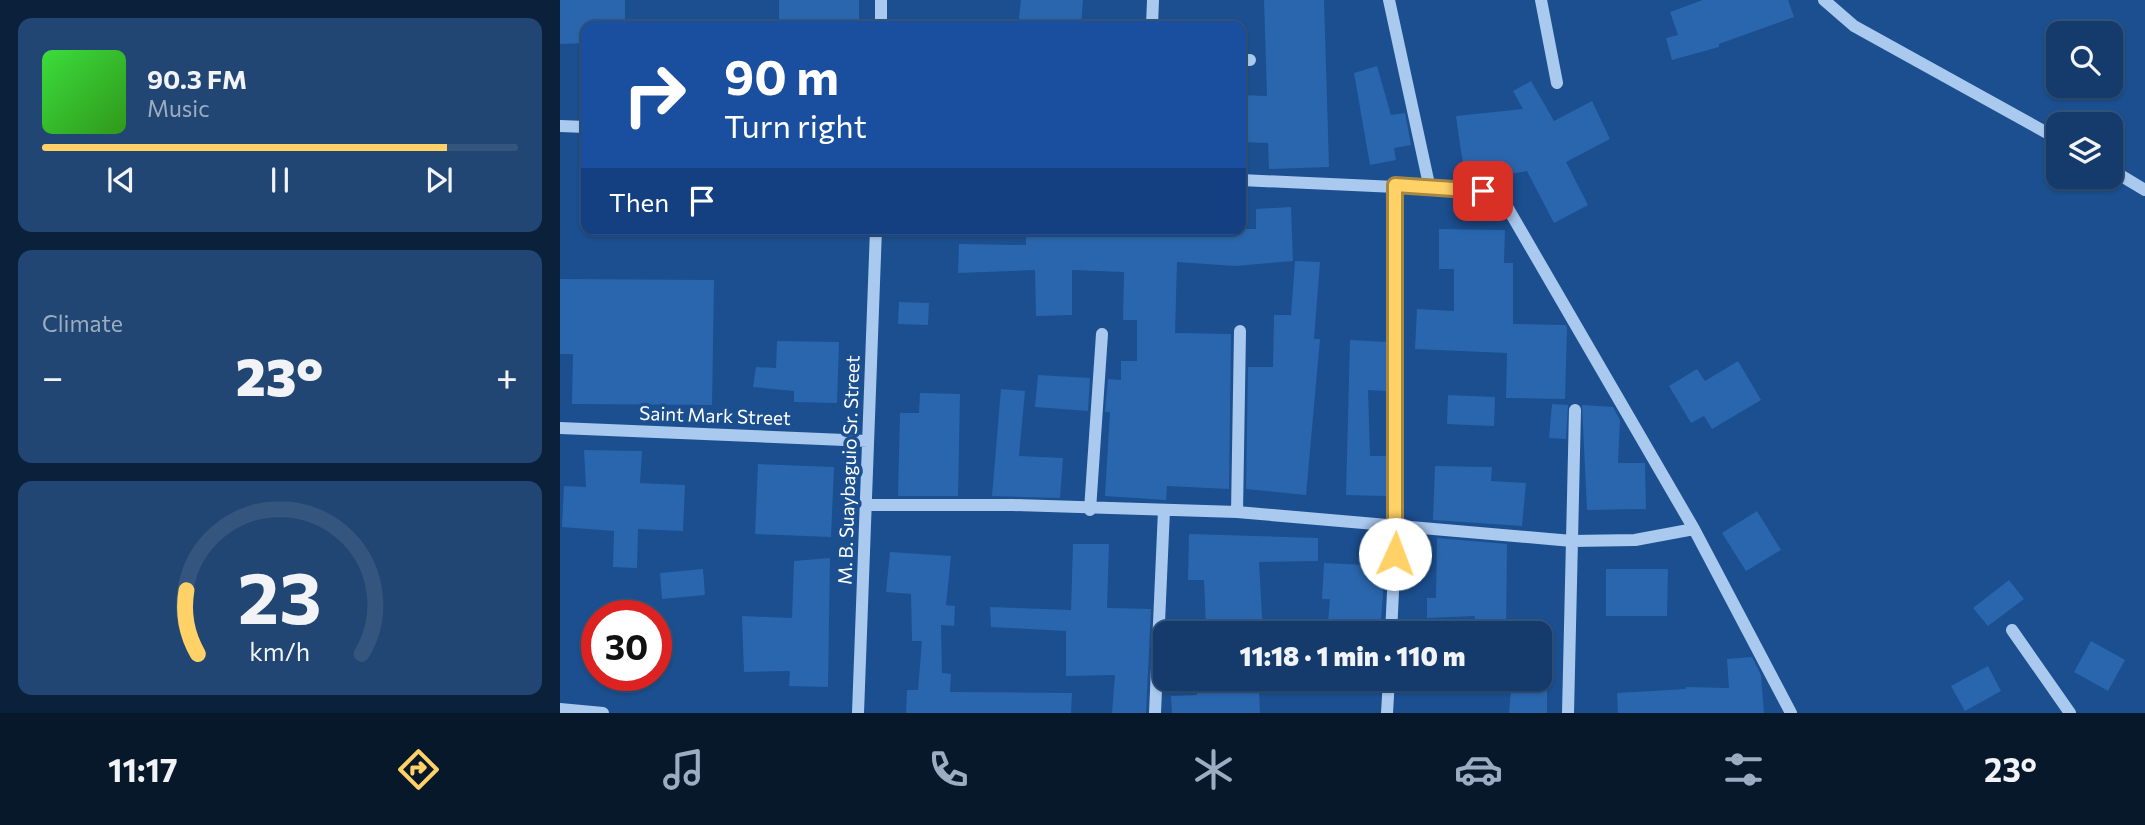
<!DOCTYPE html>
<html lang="en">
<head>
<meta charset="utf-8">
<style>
  body { margin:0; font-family:Commissioner,sans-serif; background:#214673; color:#f1f3f6; height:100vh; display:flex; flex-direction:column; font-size:26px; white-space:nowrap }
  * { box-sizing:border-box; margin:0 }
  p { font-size:23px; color:#9dadc1 }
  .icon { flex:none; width:38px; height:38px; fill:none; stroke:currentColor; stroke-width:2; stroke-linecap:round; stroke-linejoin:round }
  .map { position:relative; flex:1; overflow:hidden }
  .side { display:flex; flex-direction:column; gap:18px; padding:18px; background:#0b203b; width:560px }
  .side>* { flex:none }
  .top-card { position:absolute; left:21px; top:21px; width:665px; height:214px; border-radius:14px; box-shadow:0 2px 5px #0004,0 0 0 2px #33557e; background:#1a4fa0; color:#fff; overflow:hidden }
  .buttons { position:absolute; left:1486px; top:21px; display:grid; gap:14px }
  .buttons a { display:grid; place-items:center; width:77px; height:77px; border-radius:14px; background:#143b6b; box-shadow:0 2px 5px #0004,0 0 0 2px #33557e; font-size:35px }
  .speed { position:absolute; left:21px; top:600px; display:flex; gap:14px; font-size:35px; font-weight:700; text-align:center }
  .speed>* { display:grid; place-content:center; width:91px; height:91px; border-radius:50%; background:#143b6b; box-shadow:0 2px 5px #0004,0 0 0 2px #33557e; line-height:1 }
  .speed .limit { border:10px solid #d22; background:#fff; color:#111 }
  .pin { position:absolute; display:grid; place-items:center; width:60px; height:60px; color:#fff; margin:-30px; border-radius:14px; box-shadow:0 4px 10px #0006 }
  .me { position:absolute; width:77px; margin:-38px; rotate:2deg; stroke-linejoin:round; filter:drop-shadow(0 0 5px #0008) }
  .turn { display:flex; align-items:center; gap:24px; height:147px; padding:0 28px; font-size:32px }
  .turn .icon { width:91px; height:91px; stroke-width:2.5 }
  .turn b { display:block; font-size:49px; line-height:60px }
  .then { display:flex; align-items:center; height:66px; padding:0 28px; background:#0003; gap:14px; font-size:26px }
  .big { font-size:52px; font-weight:800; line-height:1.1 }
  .side .widget { flex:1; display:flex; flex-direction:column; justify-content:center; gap:10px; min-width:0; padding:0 24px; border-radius:14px; background:#214673 }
  .side .dial { align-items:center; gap:0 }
  .dial svg { height:182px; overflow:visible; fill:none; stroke:#33557e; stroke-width:7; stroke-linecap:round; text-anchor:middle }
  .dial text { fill:#f1f3f6; stroke:none }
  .song { display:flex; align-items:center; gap:21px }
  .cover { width:84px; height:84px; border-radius:10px; background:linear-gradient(135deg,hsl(120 70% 55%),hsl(110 70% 35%)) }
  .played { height:7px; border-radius:4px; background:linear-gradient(90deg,#ffd166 85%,#33557e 85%) }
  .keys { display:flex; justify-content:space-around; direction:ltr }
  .heat { display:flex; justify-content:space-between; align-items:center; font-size:38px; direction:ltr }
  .trip { position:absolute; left:593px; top:621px; width:399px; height:70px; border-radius:14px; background:#143b6b; box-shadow:0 2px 5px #0004,0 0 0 2px #33557e; font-weight:800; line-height:70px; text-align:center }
  .dock { display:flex; height:112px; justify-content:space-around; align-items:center; background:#08182b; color:#9dadc1 }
  .dock .icon { width:49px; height:49px }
  .dock .active { color:#ffd166 }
  .dock b { font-size:32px; color:#f1f3f6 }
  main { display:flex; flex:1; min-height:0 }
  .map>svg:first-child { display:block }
  .building { fill:#2a66ad }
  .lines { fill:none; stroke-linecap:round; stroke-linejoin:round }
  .minor { stroke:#a9c9ee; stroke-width:12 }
  .route-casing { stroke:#a68842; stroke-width:18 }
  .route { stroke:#ffd166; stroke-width:12 }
  .labels { text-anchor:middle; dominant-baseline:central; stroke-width:7; stroke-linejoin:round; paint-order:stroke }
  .street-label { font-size:19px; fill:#fff; stroke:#1b4f8f }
</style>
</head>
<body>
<main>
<section class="side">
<div class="widget">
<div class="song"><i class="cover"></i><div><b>90.3 FM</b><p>Music</p></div></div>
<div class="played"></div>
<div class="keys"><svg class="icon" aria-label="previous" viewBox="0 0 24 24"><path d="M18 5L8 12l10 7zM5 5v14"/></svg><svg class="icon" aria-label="pause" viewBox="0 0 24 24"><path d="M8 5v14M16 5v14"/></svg><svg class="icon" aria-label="next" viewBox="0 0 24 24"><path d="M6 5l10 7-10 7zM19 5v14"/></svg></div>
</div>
<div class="widget"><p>Climate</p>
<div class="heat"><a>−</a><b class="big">23°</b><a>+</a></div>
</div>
<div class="widget dial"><svg viewBox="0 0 100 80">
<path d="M14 69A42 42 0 1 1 86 69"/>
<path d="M14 69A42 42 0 0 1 9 41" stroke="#ffd166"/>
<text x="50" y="56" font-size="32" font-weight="700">23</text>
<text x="50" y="72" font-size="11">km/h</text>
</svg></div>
</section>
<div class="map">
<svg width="1585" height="713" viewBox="0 0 1585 713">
  <rect width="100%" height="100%" fill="#1b4f8f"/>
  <path class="building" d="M0,0H65V26H26V43L0,44Z
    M219,0H299V24L219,25Z
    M461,0H523L521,26H458Z
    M704,0H764L769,167L709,169L708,143L681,142V95L707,96Z
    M1143,0H1228L1234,17L1159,44V47L1112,60L1106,38L1118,35L1110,12Z
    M817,66L831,115L845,113L851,145L834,148L836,160L810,165L794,73Z
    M971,81L994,121L1032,101L1050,139L1006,162L1028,205L994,223L967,171L906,181L900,145L896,116L963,109L953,91Z
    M731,207L733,261L675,266L617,262L615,333L671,334L669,489L607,486L606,500L545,496L550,412H545L548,379L561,380V361H577V320H563L564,272L512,270V315L476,316L475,270L398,273L399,244L466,245V229H696V209Z
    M879,229L945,230L944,263H953V324L1006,325L1007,328L1005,399L946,398L947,353L855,349L857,309L894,311V269H879Z
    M735,261L760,262L754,339H760L746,495L686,489L688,367H713L714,315H731Z
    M0,279L154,280L152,405L12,404L13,354H0Z
    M339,302L369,303L368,325L338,324Z
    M790,340L827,342V391L808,390L810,456H827V496L786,495Z
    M217,341L279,342L277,403L234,402V391L193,387L196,367L216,368Z
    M1178,361L1201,400L1152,429L1144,416L1131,423L1109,386L1137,369L1145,381Z
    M478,375L530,378L528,411L475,407Z
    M441,389L465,391L459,456L503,458L500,498L432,496Z
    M360,393L400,394L398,496H338L340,413H359Z
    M888,395L935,397L934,426L887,424Z
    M992,404L1008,405L1006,439L989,438Z
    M1022,405L1053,407L1060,420L1058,463H1085L1086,509L1027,510Z
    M24,450L82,451L80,483L125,485L123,531L78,529L77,568L53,567L54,531L2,527L4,486L26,487Z
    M198,464L274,467L271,537L195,534Z
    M875,466L932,467L931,481L966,483L962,526L873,520Z
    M1197,511L1221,550L1186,571L1162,533Z
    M629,534L758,538V561L699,562L703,634H672V626L646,627L644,580H628Z
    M877,538L947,544L946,634H913L915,616L867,618V598H876Z
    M513,544H549L547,608L591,609L586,713H552L555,675L506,676V631L431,627L430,607L511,610Z
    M330,552L391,556L386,605L395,606L394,626L381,625L382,673L391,674L390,692L512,693L511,713H346L347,690H358L362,641H352L351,594L326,592Z
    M270,558L268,687L229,686L230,671L184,672L182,616L232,618L234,561Z
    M764,563L825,566L820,634H767L770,599H762Z
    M143,569L145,595L102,599L100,573Z
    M1046,569H1108L1107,616H1046Z
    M1449,580L1464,599L1428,626L1413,608Z
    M1531,641L1565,660L1548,691L1514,672Z
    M1192,657L1201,675L1204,713H1058L1057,693L1126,689V687L1169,688L1167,659Z
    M1428,666L1441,691L1405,711L1391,686Z
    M952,679H987V713H949Z
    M637,687L660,688V693L699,691L700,713H612L611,696L637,695Z"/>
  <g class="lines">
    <path class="minor" d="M829,0L870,189
      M981,0L997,83
      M1264,0L1294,26L1498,139
      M321,26V0
      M592,26L593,0
      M681,60H690
      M0,126L26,127
      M1550,169L1585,190
      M681,180L923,191L946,205L1134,529L1231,713
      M0,428L308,441
      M306,505H453L677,512L1012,541L1075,540L1134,529
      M530,510L542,334
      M677,512L680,331
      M1452,630L1510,713
      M831,634L836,528L835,185
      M0,709L43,713
      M298,713L316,229
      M595,713L604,510
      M827,713L829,679
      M1008,713L1015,410"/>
  </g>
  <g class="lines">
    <g class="route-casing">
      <path id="route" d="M835,554V185L923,191"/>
    </g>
    <use href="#route" class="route"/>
  </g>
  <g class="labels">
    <g class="street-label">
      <text transform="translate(155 415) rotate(2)">Saint Mark Street</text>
      <text transform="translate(288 470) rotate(-88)">M. B. Suaybaguio Sr. Street</text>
    </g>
  </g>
</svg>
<div class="buttons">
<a><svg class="icon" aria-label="search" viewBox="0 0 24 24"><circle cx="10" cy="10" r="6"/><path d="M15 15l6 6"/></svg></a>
<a><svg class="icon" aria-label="layers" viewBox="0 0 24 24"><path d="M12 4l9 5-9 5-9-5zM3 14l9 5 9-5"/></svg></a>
</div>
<div class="speed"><div class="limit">30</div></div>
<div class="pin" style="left:923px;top:191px;background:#d93025"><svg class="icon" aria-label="arrive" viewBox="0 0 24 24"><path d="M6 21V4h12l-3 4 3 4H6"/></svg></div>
<svg class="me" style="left:835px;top:554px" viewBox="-20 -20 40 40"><circle r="19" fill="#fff"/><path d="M0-13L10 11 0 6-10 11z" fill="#ffd166"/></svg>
<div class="trip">11:18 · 1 min · 110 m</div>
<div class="top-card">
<div class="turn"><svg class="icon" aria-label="right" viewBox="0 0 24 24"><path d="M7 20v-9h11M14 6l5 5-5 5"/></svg><div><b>90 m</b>Turn right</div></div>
<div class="then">Then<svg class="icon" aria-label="arrive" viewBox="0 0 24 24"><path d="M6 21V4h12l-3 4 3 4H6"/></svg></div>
</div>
</div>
</main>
<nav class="dock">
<b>11:17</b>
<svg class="icon active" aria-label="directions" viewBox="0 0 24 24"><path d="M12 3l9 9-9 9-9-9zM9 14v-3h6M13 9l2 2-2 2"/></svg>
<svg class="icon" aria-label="music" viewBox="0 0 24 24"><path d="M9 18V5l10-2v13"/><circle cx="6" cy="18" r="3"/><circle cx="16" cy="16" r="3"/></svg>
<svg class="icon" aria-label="phone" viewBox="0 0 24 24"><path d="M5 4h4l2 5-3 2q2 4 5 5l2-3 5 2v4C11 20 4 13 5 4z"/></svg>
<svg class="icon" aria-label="climate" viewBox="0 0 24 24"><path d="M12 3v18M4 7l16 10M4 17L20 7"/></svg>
<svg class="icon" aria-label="car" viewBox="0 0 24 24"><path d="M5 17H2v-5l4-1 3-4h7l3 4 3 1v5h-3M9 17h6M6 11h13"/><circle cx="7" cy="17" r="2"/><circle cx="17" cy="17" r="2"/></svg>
<svg class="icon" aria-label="filters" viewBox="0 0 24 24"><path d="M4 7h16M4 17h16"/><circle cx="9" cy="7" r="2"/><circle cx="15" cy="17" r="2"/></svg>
<b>23°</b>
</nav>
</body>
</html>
